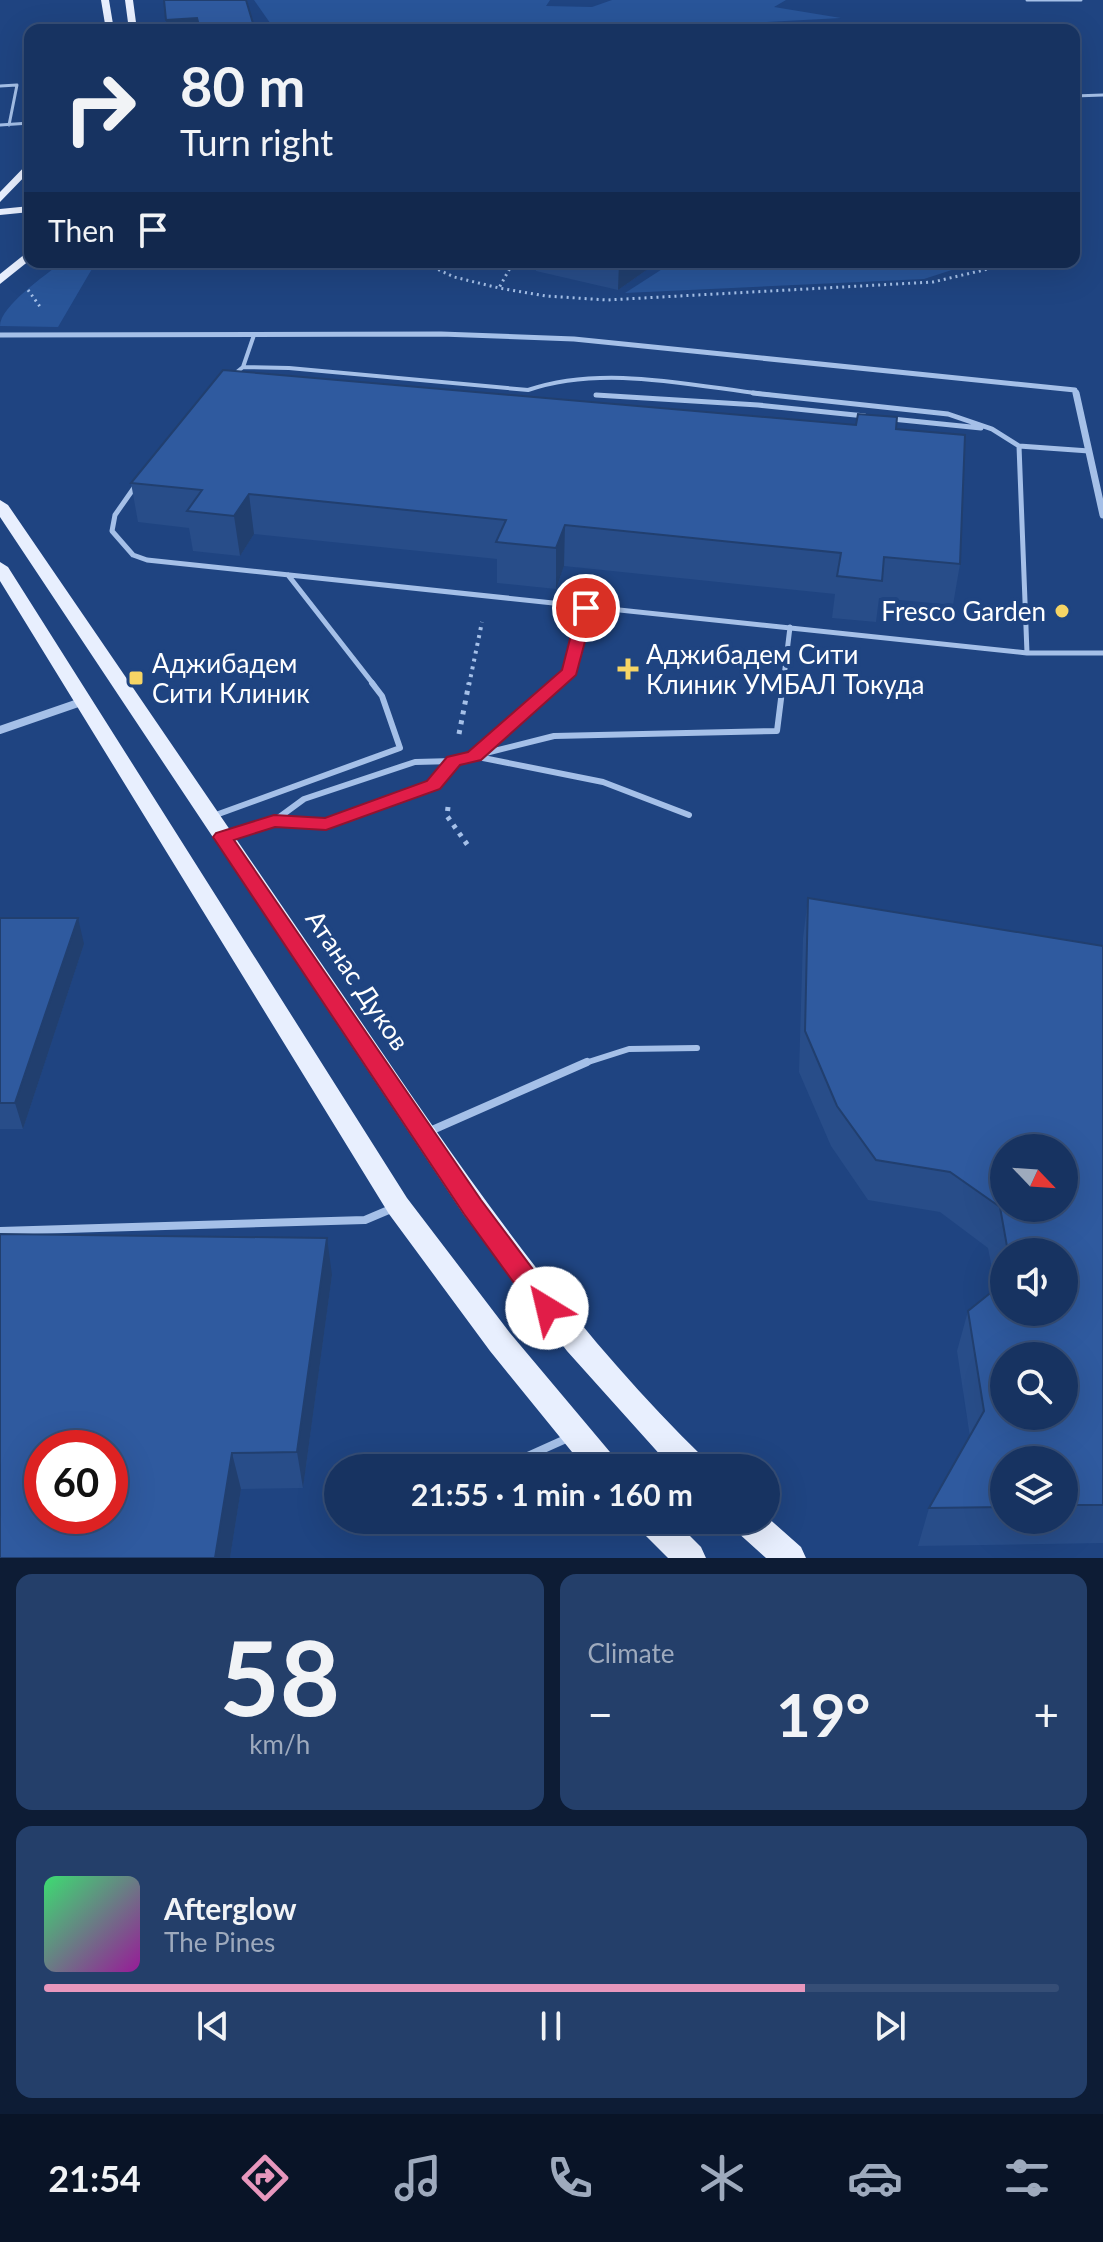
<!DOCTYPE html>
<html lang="en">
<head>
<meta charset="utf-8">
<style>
  body { margin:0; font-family:Lato,sans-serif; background:#243f6a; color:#f1f3f6; height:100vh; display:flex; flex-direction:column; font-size:30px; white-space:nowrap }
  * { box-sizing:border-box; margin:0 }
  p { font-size:26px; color:#9eaabd }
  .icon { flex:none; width:44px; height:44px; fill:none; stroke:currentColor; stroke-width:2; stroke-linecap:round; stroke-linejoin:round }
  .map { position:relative; height:1558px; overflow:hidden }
  .drawer { display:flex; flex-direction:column; gap:16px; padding:16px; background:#0d1c35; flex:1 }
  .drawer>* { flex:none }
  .top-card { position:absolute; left:24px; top:24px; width:1056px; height:244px; border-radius:16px; box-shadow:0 8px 32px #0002,0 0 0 2px #364e76; background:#173361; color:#f1f3f6; overflow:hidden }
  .needle { width:52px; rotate:115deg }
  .fabs { position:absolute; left:990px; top:1134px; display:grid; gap:16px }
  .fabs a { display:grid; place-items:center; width:88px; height:88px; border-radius:50%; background:#173361; box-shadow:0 8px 32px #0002,0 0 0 2px #364e76; font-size:40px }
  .speed { position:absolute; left:24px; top:1430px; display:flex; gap:16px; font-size:40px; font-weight:700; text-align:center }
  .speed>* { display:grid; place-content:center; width:104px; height:104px; border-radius:50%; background:#173361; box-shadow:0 8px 32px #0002,0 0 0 2px #364e76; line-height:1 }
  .speed .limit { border:12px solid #d22; background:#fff; color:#111 }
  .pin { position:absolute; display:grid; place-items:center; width:68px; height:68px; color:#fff; margin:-34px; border:4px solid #fff; border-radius:50%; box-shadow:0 2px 8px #0007 }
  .me { position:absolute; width:88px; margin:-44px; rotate:324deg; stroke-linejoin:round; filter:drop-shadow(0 0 6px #0008) }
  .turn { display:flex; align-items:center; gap:28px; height:168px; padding:0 24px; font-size:36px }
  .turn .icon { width:104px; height:104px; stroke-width:2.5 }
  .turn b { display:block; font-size:56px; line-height:68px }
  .then { display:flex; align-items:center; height:76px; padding:0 24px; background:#0003; gap:16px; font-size:30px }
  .big { font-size:60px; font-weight:700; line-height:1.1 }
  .drawer .card { flex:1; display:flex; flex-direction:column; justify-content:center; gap:12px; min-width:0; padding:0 28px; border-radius:16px; background:#243f6a }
  .drawer .dial { align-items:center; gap:0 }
  .dial b { font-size:104px; line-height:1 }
  .song { display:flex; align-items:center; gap:24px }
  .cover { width:96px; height:96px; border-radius:12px; background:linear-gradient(135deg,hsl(140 70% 55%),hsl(300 70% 35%)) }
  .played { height:8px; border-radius:4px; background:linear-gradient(90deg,#e797bd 75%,#364e76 75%) }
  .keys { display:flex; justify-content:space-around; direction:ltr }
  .heat { display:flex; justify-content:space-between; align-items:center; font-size:44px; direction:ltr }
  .drawer .tiles { flex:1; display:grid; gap:16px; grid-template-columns:1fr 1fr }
  .card:last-child { grid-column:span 2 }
  .trip { position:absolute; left:324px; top:1454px; width:456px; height:80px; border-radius:40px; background:#173361; box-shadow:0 8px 32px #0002,0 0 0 2px #364e76; font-weight:700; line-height:80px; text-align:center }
  .dock { display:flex; height:128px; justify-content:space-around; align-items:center; background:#091427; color:#9eaabd }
  .dock .icon { width:56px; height:56px }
  .dock .current { color:#e797bd }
  .dock b { font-size:36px; color:#f1f3f6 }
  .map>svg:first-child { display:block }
  .green { fill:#295599 }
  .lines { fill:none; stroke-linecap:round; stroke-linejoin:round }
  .path-far2 { stroke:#a5c0e8; stroke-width:3; stroke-dasharray:2 4; stroke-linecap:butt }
  .path-far1 { stroke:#a5c0e8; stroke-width:4; stroke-dasharray:3 5; stroke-linecap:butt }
  .path { stroke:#a5c0e8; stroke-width:5; stroke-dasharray:4 6; stroke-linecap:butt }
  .service-far4 { stroke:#a5c0e8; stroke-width:3 }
  .service-far3 { stroke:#a5c0e8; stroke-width:4 }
  .service-far2 { stroke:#a5c0e8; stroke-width:5 }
  .service-far1 { stroke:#a5c0e8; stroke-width:6 }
  .service { stroke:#a5c0e8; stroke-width:8 }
  .minor-far2 { stroke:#a5c0e8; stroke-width:5 }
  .minor-far1 { stroke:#a5c0e8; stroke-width:7 }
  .minor { stroke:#a5c0e8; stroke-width:8 }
  .primary { fill:#e8effe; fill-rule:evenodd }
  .wall { fill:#284d89; fill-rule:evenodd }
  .shaded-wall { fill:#213f6f }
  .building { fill:#2f5a9f; stroke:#213f6f; stroke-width:2; fill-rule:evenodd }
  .route { fill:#e11d48; stroke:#92132f; stroke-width:2 }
  .poi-dot { fill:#f6d565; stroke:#1f4481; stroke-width:3 }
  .labels { text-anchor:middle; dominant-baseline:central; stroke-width:8; stroke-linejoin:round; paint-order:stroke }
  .poi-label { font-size:26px; fill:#fff; stroke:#1f4481; text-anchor:start }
  .street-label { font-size:26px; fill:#fff; stroke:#1f4481 }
</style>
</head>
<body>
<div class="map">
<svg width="1103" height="1558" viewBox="0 0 1103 1558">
  <rect width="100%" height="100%" fill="#1f4481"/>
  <path class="green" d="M254,0H550L546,6L592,7L612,0H786L774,7L841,18L613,30H275Z
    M62,262H96L58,327L0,326C0,306 46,275 62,262Z
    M655,262H927L958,268L924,279L625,293L667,266Z"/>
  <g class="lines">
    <path class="path-far2" d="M422,262L454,277L499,288
      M519,262L510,268L499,288L546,296L607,300L933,282L988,269L997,262
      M28,290L41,308"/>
    <path class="path-far1" d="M469,685L482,622"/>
    <path class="path" d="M459,734L469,683
      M448,807L447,816L469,847"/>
    <path class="service-far4" d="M1027,0H1081
      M0,86L17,85L9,125
      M1074,96L1103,95
      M0,125L30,123"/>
    <path class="service-far3" d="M243,367L289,368L528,390C605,364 691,386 771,395
      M232,376L243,367L254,335"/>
    <path class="service-far2" d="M753,393L948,414L992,429L1019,446L1089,451
      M596,395L758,405L865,416
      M892,419L981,428
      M1019,446L1027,653
      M136,485L115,515L112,531L133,555L147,560L1027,653H1103
      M288,575L374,685
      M555,685L570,672L586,608
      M783,685L790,627"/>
    <path class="service-far1" d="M477,754L557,683
      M478,757L603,782L689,815
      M213,816L400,748L382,696L372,683
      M275,821L326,824L433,785L454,761
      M226,836L274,821L304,799L415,762L454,761L554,736L777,731L783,683
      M582,1064L629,1049L697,1048"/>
    <path class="service" d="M430,1131L587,1062
      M0,1231L365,1220L391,1209
      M501,1468L568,1438
      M365,1528L383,1520"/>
    <path class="minor-far2" d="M0,335L441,334L574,339L1075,390L1076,395"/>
    <path class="minor-far1" d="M1076,393L1103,515"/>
    <path class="minor" d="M0,730L84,701"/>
    <path class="primary" d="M101,0H109L114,30H106Z
      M125,0H133L137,30H129Z
      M30,161V171L0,202V192Z
      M30,206V212L0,215V209Z
      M30,250V260L0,284V274Z
      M0,500L8,505C120,668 231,832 343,995C454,1158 562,1320 704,1458L708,1468H672L567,1351L464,1215L0,517Z
      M0,562L8,567L407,1198L510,1333L615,1458L619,1468H585L490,1351L389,1214L0,581Z
      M766,1516L801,1547L806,1558H766L736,1531L731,1520H766Z
      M636,1520H674L701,1547L706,1558H668L641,1531Z"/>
  </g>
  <path class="wall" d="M536,262H658L618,290L536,271Z
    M131,483L960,564L953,605L879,598L876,622L832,618L835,594L564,566L556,589L497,583V559L254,534L240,556L193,551L189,528L138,522Z
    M808,898L1103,946V1543L918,1546L929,1508L970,1437L957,1351L968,1311L996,1289L988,1248L940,1212L868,1200L831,1146L799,1072L803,938ZM1004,1252H1064L1004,1312ZM1004,1460H1064V1520H1004Z
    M0,918L84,944L23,1129H0Z
    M332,1275L303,1488L241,1489L230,1558H0Z"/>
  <path class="shaded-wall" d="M197,18L198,30H167L166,20Z
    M619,262H658L618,290Z
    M249,494L254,534L240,556L234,516Z
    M565,525L564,566L556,589V548Z
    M78,918L84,944L23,1129L15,1103Z
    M327,1238L332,1275L303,1488L297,1452Z
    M232,1453L241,1489L230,1558H215Z"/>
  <path class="building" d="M164,0H246L255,30H200L197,18L166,20Z
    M223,370L856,425L858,414L897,417L896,429L965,435L960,564L884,557L882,581L837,576L841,553L565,525L556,548L496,542L506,520L249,494L234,516L187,511L202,490L131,483Z
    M808,898L1103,946V1505H1064V1460H1004V1507L929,1508L984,1411L968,1311L1004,1282V1312H1064V1252H1008L1000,1207L950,1172L876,1160L837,1106L805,1031ZM1004,1148H1064V1208H1004ZM1004,1356H1064V1416H1004Z
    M0,918H78L15,1103H0Z
    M0,1234L327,1238L297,1452L232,1453L215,1558H0ZM42,1448H110V1516H42Z"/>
  <path class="route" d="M586,603L594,608L576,675L481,760L460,765L440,789L326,830L275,827L234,840L481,1200L556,1300L559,1308L556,1316L547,1319L538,1316L464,1214L213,837L216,833L274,815L325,818L427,781L447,757L468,752L562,670L578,608Z"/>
  <g class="poi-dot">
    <circle cx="1062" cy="611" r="8"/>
    <path d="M624 657h8v8h8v8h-8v8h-8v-8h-8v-8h8z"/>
    <rect x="128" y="670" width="16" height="16" rx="4"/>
  </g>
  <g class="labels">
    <g class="poi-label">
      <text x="1046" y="611" text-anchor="end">Fresco Garden</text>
      <text x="646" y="654">Аджибадем Сити<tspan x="646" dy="30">Клиник УМБАЛ Токуда</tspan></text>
      <text x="152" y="663">Аджибадем<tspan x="152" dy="30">Сити Клиник</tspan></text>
    </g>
    <g class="street-label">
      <text transform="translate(358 980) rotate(56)">Атанас Дуков</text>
    </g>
  </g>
</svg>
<div class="fabs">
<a><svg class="needle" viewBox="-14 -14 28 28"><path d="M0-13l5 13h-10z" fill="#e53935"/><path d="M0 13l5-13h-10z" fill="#9eaabd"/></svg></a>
<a><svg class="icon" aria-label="sound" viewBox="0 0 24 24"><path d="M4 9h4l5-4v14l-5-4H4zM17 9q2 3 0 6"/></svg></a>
<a><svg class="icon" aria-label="search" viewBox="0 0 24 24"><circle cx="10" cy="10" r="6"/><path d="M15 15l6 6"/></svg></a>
<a><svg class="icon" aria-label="layers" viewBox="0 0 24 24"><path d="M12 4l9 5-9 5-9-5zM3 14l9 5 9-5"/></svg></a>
</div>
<div class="speed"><div class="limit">60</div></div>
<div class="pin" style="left:586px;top:608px;background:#d93025"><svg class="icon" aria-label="arrive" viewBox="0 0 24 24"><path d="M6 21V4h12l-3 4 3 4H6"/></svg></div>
<svg class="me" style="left:547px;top:1308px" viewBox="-20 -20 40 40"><circle r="19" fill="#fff"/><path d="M0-13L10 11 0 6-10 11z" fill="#e11d48"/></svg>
<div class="trip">21:55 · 1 min · 160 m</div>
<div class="top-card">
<div class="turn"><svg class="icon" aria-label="right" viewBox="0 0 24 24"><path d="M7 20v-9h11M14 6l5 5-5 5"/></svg><div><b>80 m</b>Turn right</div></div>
<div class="then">Then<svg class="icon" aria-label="arrive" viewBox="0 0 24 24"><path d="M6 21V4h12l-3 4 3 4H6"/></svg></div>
</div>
</div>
<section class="drawer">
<div class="tiles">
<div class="card dial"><b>58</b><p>km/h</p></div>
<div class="card"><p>Climate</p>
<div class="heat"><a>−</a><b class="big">19°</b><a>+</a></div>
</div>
<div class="card">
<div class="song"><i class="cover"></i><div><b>Afterglow</b><p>The Pines</p></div></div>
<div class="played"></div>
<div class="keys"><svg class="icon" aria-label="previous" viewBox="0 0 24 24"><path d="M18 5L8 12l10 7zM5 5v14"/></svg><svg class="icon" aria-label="pause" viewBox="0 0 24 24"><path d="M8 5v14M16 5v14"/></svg><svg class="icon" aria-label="next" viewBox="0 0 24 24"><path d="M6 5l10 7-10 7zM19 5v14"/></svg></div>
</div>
</div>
</section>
<nav class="dock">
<b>21:54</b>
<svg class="icon current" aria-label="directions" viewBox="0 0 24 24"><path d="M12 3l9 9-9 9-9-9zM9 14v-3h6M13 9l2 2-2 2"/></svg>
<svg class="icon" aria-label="music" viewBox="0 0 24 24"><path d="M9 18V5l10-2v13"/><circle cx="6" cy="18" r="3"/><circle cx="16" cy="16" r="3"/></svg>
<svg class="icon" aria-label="phone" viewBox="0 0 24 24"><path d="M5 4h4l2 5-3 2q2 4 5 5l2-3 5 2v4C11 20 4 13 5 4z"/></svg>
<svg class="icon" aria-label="climate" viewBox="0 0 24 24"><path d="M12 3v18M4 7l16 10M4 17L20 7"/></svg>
<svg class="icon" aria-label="car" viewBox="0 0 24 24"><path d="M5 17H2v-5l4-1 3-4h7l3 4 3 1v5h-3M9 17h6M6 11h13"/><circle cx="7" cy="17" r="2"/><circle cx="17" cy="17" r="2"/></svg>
<svg class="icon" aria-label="filters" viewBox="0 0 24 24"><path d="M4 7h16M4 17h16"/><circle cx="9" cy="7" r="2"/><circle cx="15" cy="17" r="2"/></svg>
</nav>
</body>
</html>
